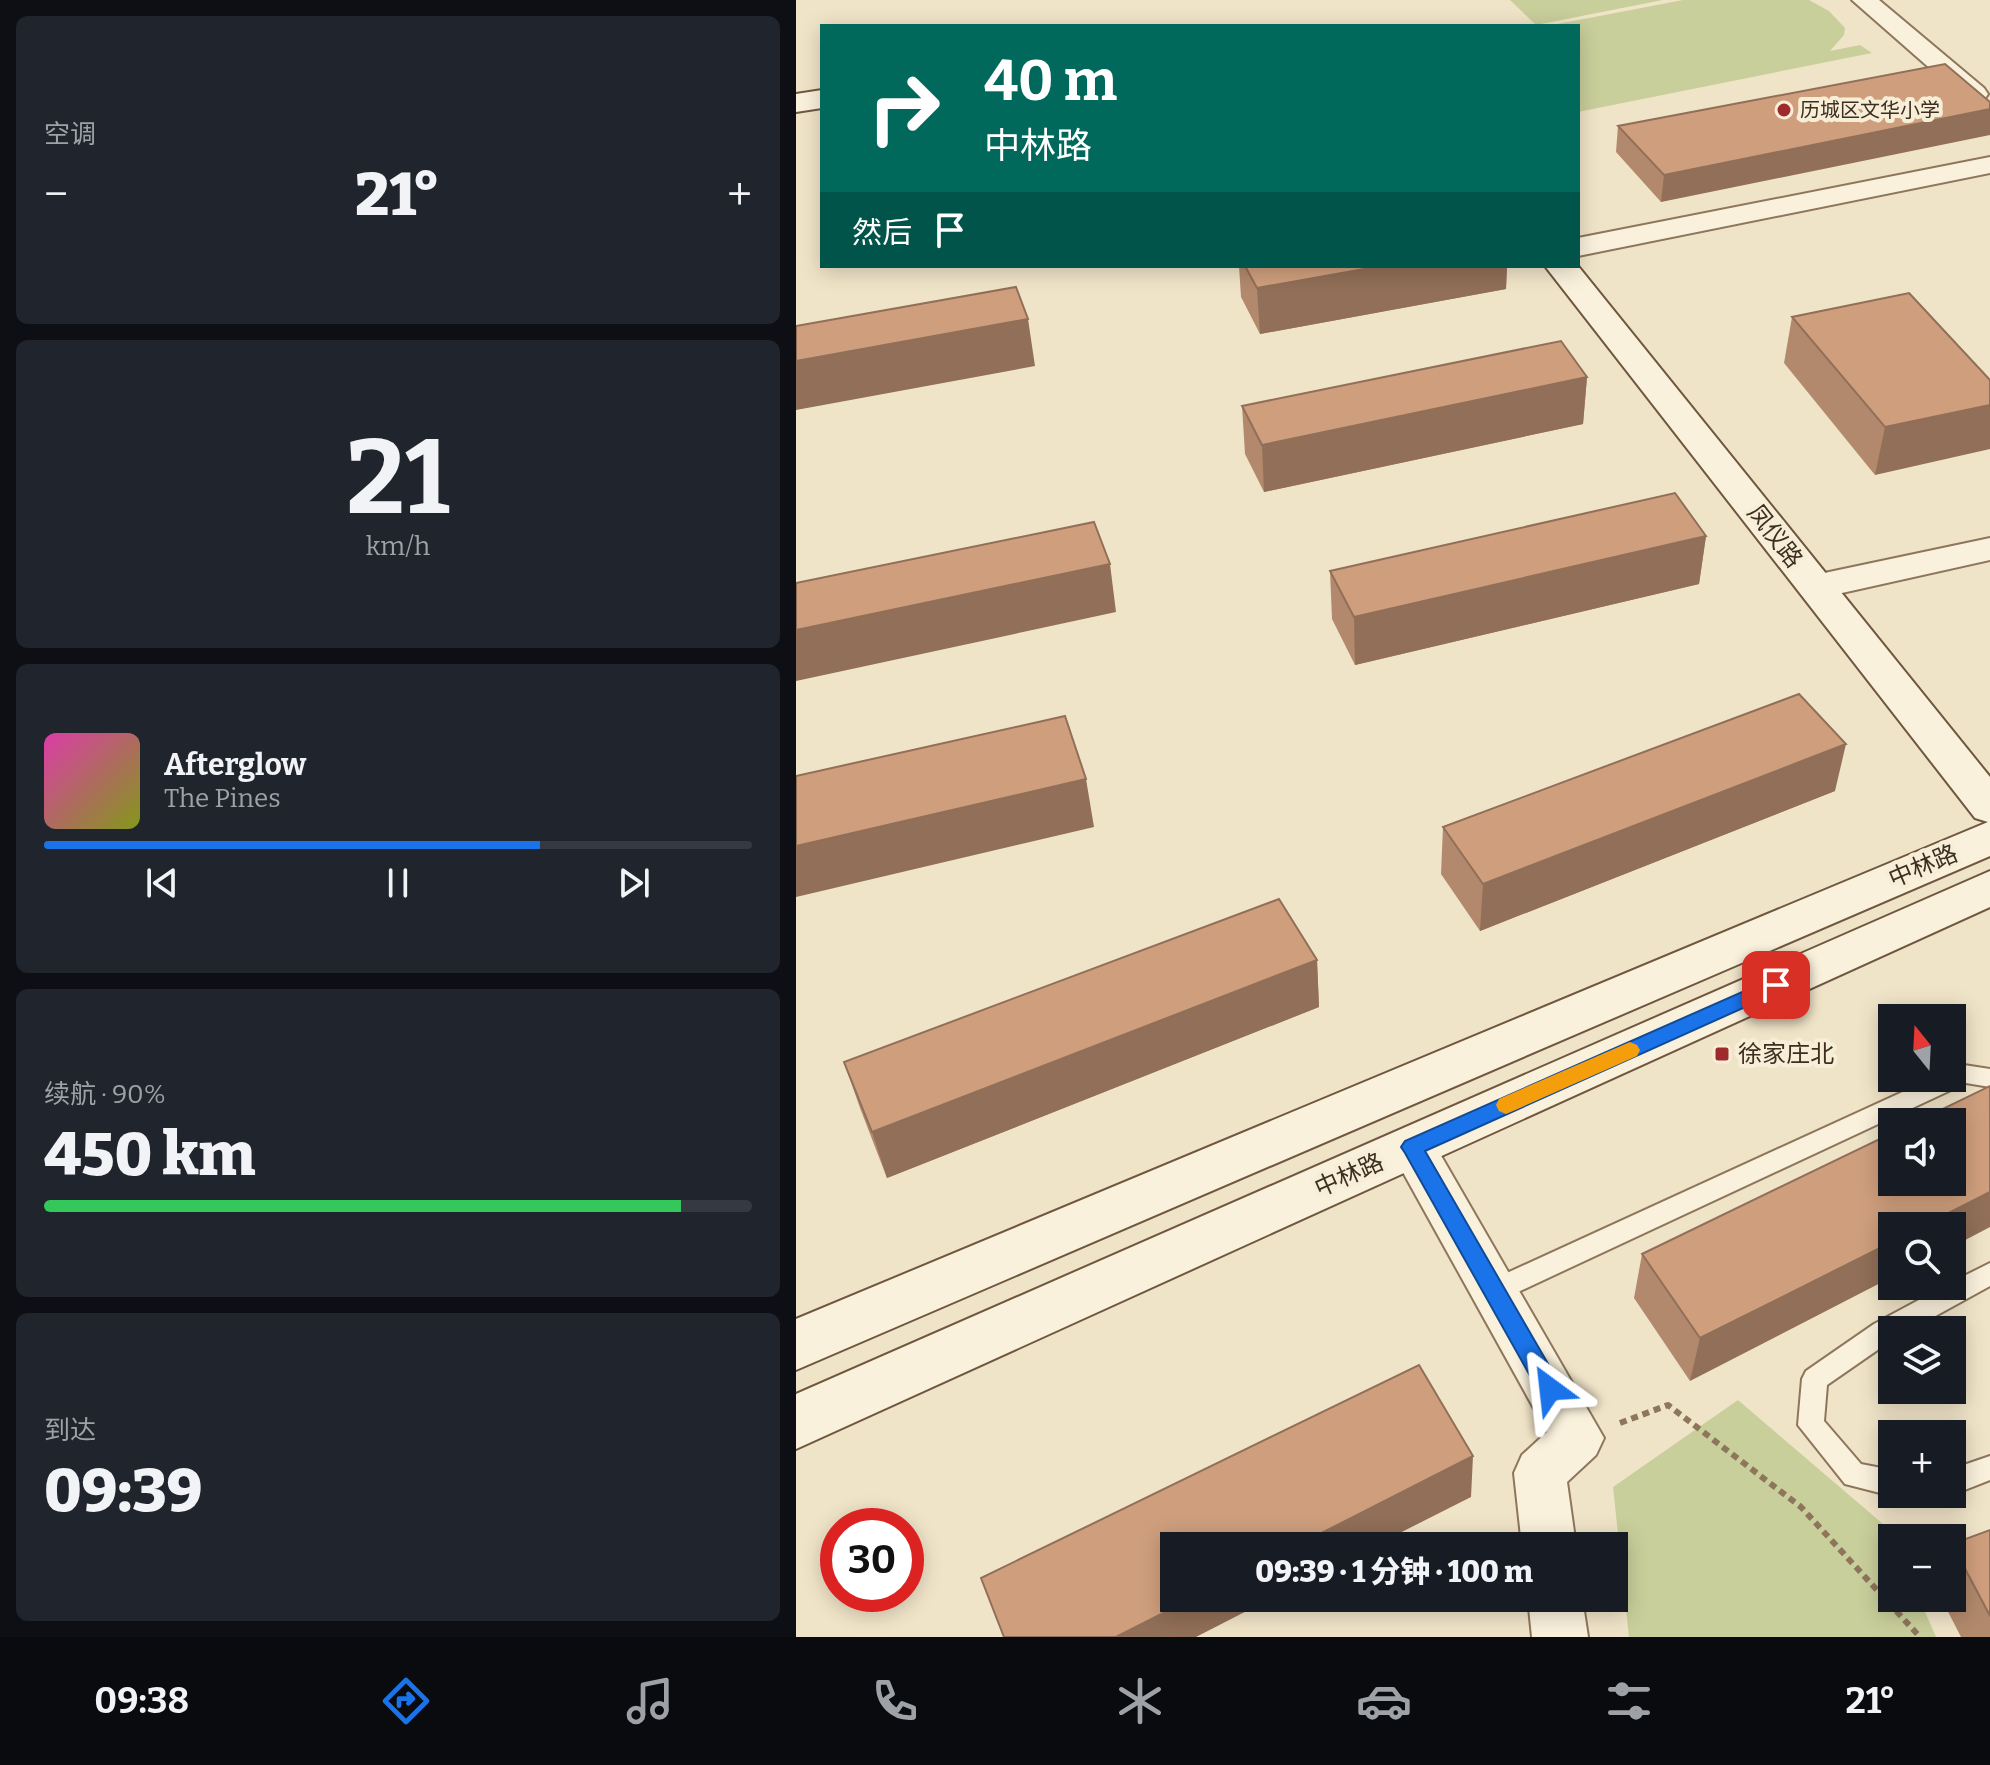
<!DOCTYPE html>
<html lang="zh">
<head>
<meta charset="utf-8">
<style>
  body { margin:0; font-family:Bitter,"Noto Sans SC",serif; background:#20242c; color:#f1f3f6; height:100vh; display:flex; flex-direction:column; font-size:30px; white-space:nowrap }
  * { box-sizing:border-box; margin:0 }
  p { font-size:26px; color:#9ea1a6 }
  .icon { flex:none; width:44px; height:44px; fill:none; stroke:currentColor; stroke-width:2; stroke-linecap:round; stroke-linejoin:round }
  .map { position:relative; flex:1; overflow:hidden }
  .side { display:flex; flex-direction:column; gap:16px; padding:16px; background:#0d0f14; width:796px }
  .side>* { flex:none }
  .hud { position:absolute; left:24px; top:24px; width:760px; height:244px; border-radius:0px; box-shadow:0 4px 20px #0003; background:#00695c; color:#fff; overflow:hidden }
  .needle { width:52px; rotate:342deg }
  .fabs { position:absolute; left:1082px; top:1004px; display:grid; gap:16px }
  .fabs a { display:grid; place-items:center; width:88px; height:88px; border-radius:0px; background:#171b24; box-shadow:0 4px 20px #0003; font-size:40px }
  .speed { position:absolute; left:24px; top:1508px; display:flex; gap:16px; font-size:40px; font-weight:700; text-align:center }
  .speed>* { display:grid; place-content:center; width:104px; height:104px; border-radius:50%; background:#171b24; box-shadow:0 4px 20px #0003; line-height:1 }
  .speed .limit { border:12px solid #d22; background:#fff; color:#111 }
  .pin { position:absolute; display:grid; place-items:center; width:68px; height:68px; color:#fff; margin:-34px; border-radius:16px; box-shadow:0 4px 12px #0006 }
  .me { position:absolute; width:88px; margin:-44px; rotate:330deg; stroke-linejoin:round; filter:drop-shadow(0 0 6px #0008) }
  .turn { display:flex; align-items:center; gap:28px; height:168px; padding:0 32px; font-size:36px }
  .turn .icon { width:104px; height:104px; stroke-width:2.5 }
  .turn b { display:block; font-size:56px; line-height:68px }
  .then { display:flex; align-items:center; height:76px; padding:0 32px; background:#0003; gap:16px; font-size:30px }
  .big { font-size:60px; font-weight:800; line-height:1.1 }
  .side .card { flex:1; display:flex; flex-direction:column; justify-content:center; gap:12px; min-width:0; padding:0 28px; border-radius:12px; background:#20242c }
  .side .dial { align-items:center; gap:0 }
  .dial b { font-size:104px; line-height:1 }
  .song { display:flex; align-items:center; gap:24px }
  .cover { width:96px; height:96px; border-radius:12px; background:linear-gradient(135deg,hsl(320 70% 55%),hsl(70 70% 35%)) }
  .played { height:8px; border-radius:4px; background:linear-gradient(90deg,#1a73e8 70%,#363941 70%) }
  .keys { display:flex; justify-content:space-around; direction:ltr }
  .heat { display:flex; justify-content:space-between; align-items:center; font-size:44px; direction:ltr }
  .charge { height:12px; border-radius:6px; background:linear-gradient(90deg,#34c759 90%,#363941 0) }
  .trip { position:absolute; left:364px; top:1532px; width:468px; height:80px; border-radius:0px; background:#171b24; box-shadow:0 4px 20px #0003; font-weight:800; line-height:80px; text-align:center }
  .tabs { display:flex; height:128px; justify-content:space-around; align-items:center; background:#090b0e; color:#9ea1a6 }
  .tabs .icon { width:56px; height:56px }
  .tabs .selected { color:#1a73e8 }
  .tabs b { font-size:36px; color:#f1f3f6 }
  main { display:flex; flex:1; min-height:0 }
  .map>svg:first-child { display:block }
  .green { fill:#c9cf9b }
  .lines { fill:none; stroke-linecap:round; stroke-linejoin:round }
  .lane-casing { stroke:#8d765c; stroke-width:4 }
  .street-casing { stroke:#8d765c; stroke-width:4 }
  .secondary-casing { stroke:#6f573f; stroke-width:4 }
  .path { stroke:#8d765c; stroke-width:6; stroke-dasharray:7 5; stroke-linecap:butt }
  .lane { fill:#faf1dc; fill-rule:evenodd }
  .street { fill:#faf1dc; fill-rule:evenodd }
  .secondary { fill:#faf1dc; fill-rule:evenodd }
  .wall { fill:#b2896c }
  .shaded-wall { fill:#916f58 }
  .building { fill:#cf9f7d; stroke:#916f58; stroke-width:2 }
  .route { fill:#1a73e8; stroke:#114b97; stroke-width:2 }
  .slow { fill:#f59e0b }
  .poi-dot { fill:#9e2a2b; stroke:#f7eed8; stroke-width:3 }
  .labels { text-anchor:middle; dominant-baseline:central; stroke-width:8; stroke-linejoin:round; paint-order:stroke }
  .far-poi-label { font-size:20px; fill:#3d2e20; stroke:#f7eed8; text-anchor:start }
  .street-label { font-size:24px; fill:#3d2e20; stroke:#f7eed8 }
  .poi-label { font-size:24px; fill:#3d2e20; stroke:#f7eed8; text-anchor:start }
</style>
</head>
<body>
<main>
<section class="side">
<div class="card"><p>空调</p>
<div class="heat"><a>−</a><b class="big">21°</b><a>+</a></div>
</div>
<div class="card dial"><b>21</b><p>km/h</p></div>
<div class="card">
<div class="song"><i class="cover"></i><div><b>Afterglow</b><p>The Pines</p></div></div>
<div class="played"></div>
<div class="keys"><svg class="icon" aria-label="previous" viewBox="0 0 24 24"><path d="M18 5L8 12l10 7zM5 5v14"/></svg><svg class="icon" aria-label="pause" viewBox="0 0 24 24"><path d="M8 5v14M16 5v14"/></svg><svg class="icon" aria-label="next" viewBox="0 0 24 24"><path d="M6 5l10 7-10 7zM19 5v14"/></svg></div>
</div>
<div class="card"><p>续航 · 90%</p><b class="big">450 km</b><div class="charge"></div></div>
<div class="card"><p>到达</p><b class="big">09:39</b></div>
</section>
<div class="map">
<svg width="1194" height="1637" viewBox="0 0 1194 1637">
  <rect width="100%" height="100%" fill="#f0e4c8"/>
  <path class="green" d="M714,0H867L740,25Z
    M887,0H1013L1033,11L1049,28L1048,35L1034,51L1064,45L1076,53L782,112V26H751Z
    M942,1400L1094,1530L1097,1538L1096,1598H1123L1140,1637H833L817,1487Z"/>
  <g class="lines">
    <g class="lane-casing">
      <path id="lane" d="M1168,1065L1194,1069V1087L1170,1083L707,1299L698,1302L689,1299L686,1291L689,1283L1137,1078H1156V1069Z
        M1194,1263V1286L1114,1330H1096V1340L1031,1385L1028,1421L1065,1464L1096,1470V1494H1100L1096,1496L1049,1484L1002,1425L1006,1379L1010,1371L1078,1324L1149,1286H1156V1282Z
        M1194,1456V1480L1156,1495L1155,1494L1156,1469Z"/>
    </g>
    <g class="street-casing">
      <path id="street" d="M1056,0H1083L1188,88L1192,94L1188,100H1170Z
        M1194,157V173L782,256V238Z
        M1194,538V560L1019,599L1006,595L1001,587L1006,579L1019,575Z
        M616,1128L632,1133L808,1438L800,1455L771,1482L780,1546H726L718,1473L726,1455L751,1432L593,1147L600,1133Z
        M732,1598H786L792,1637H736Z"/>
    </g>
    <g class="secondary-casing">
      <path id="secondary" d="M26,90V108L0,112V94Z
        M749,266H782L1194,777V856L0,1370V1319L1192,822L1179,818Z
        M1194,871V907L0,1449V1394Z"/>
    </g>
    <path class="path" d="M824,1423L872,1405L1005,1507L1124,1637"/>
    <use href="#lane" class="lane"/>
    <use href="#street" class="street"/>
    <use href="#secondary" class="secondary"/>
  </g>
  <path class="wall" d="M1149,64L865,202L820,152L822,126Z
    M443,266H711L710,289L464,334L445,297Z
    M996,317L1194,380L1079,475L988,363Z
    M791,377L787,424L468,492L449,454L446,406Z
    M910,536L903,584L559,665L536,619L534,571Z
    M1039,791L684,931L645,874L647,827Z
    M521,960L523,1007L91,1178L64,1108L48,1062Z
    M1096,1133L894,1381L838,1298L846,1254Z
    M1194,1530V1637H1165L1145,1598H1156V1543Z"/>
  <path class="shaded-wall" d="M1194,109V135L865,202L868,175Z
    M585,266H711L710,289L464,334L461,288Z
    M232,319L239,366L0,410V361Z
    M791,377L787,424L468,492L466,445Z
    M1194,405V449L1079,475L1089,427Z
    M910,536L903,584L559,665L558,617Z
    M314,564L320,612L0,681V630Z
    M1050,744L1039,791L684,931L687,884Z
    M290,779L298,827L0,897V846Z
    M521,960L523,1007L91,1178L76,1132Z
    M1194,1192V1227L1156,1247V1226H1127Z
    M1096,1242V1277L894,1381L904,1338Z
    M677,1456L675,1497L578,1546H500Z
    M397,1598H476L400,1637H320Z"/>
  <path class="building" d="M1149,64L1194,102V109L868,175L822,126Z
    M449,266H585L461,288Z
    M220,287L232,319L0,361V326Z
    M1113,293L1194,380V405L1089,427L996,317Z
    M765,341L791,377L466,445L446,406Z
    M879,493L910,536L558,617L534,571Z
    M298,522L314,564L0,630V583Z
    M1003,694L1050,744L687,884L647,827Z
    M269,716L290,779L0,846V776Z
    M483,899L521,960L76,1132L48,1062Z
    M1194,1086V1192L1127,1226H1096V1242L904,1338L846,1254L1096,1133V1182H1156V1122H1120Z
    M623,1365L677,1456L500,1546H378V1598H397L320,1637H208L185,1578Z
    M1194,1530V1616L1156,1544Z"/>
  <path class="route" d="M980,977L987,979L990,985L987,990L629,1151L762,1381L766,1389L762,1397L754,1400L746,1397L609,1153L605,1147L609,1141Z"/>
  <path class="slow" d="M834,1042L841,1045L844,1050L841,1056L717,1111L710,1114L703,1111L700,1105L703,1099Z"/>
  <g class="poi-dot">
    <circle cx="988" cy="110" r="8"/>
    <rect x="918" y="1046" width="16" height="16" rx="4"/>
  </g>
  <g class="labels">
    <g class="far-poi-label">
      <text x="1004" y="110">历城区文华小学</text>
    </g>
    <g class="street-label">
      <text transform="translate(979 536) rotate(52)">凤仪路</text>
      <text transform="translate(1127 866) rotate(-23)">中林路</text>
      <text transform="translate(553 1175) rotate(-24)">中林路</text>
    </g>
    <g class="poi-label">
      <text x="942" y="1054">徐家庄北</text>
    </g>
  </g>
</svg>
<div class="fabs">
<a><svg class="needle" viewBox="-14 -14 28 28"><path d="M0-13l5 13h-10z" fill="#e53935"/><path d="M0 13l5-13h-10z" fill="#9ea1a6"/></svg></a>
<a><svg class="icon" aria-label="sound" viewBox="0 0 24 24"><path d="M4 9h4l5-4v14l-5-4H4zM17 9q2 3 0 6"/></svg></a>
<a><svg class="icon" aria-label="search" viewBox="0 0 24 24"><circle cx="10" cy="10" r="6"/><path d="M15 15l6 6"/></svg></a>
<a><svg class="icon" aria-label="layers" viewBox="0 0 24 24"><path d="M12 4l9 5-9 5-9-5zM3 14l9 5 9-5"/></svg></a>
<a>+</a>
<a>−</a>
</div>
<div class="speed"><div class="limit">30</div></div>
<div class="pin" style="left:980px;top:985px;background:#d93025"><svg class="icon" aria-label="arrive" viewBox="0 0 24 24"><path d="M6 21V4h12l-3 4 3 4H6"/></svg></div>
<svg class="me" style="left:754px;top:1389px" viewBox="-20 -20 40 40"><path d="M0-17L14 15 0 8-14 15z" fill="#1a73e8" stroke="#fff" stroke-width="4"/></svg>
<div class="trip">09:39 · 1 分钟 · 100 m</div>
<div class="hud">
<div class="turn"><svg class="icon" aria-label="right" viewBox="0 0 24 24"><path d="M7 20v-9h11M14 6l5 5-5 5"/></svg><div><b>40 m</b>中林路</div></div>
<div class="then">然后<svg class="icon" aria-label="arrive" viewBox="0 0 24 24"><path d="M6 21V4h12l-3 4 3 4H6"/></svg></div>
</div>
</div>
</main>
<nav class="tabs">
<b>09:38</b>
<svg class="icon selected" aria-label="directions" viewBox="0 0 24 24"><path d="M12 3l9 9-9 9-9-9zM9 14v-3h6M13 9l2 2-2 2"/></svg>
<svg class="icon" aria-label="music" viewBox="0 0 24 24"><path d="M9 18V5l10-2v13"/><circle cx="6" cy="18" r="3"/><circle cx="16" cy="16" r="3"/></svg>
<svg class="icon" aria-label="phone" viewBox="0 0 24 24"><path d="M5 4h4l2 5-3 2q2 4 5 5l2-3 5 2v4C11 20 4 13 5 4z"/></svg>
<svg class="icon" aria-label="climate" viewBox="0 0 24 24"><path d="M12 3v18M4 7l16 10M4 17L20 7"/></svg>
<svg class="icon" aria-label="car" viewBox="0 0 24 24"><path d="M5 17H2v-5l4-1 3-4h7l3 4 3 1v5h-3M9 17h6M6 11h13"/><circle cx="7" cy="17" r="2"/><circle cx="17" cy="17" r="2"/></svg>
<svg class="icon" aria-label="filters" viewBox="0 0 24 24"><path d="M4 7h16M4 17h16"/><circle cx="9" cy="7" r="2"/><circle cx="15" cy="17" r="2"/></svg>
<b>21°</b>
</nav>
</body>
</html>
